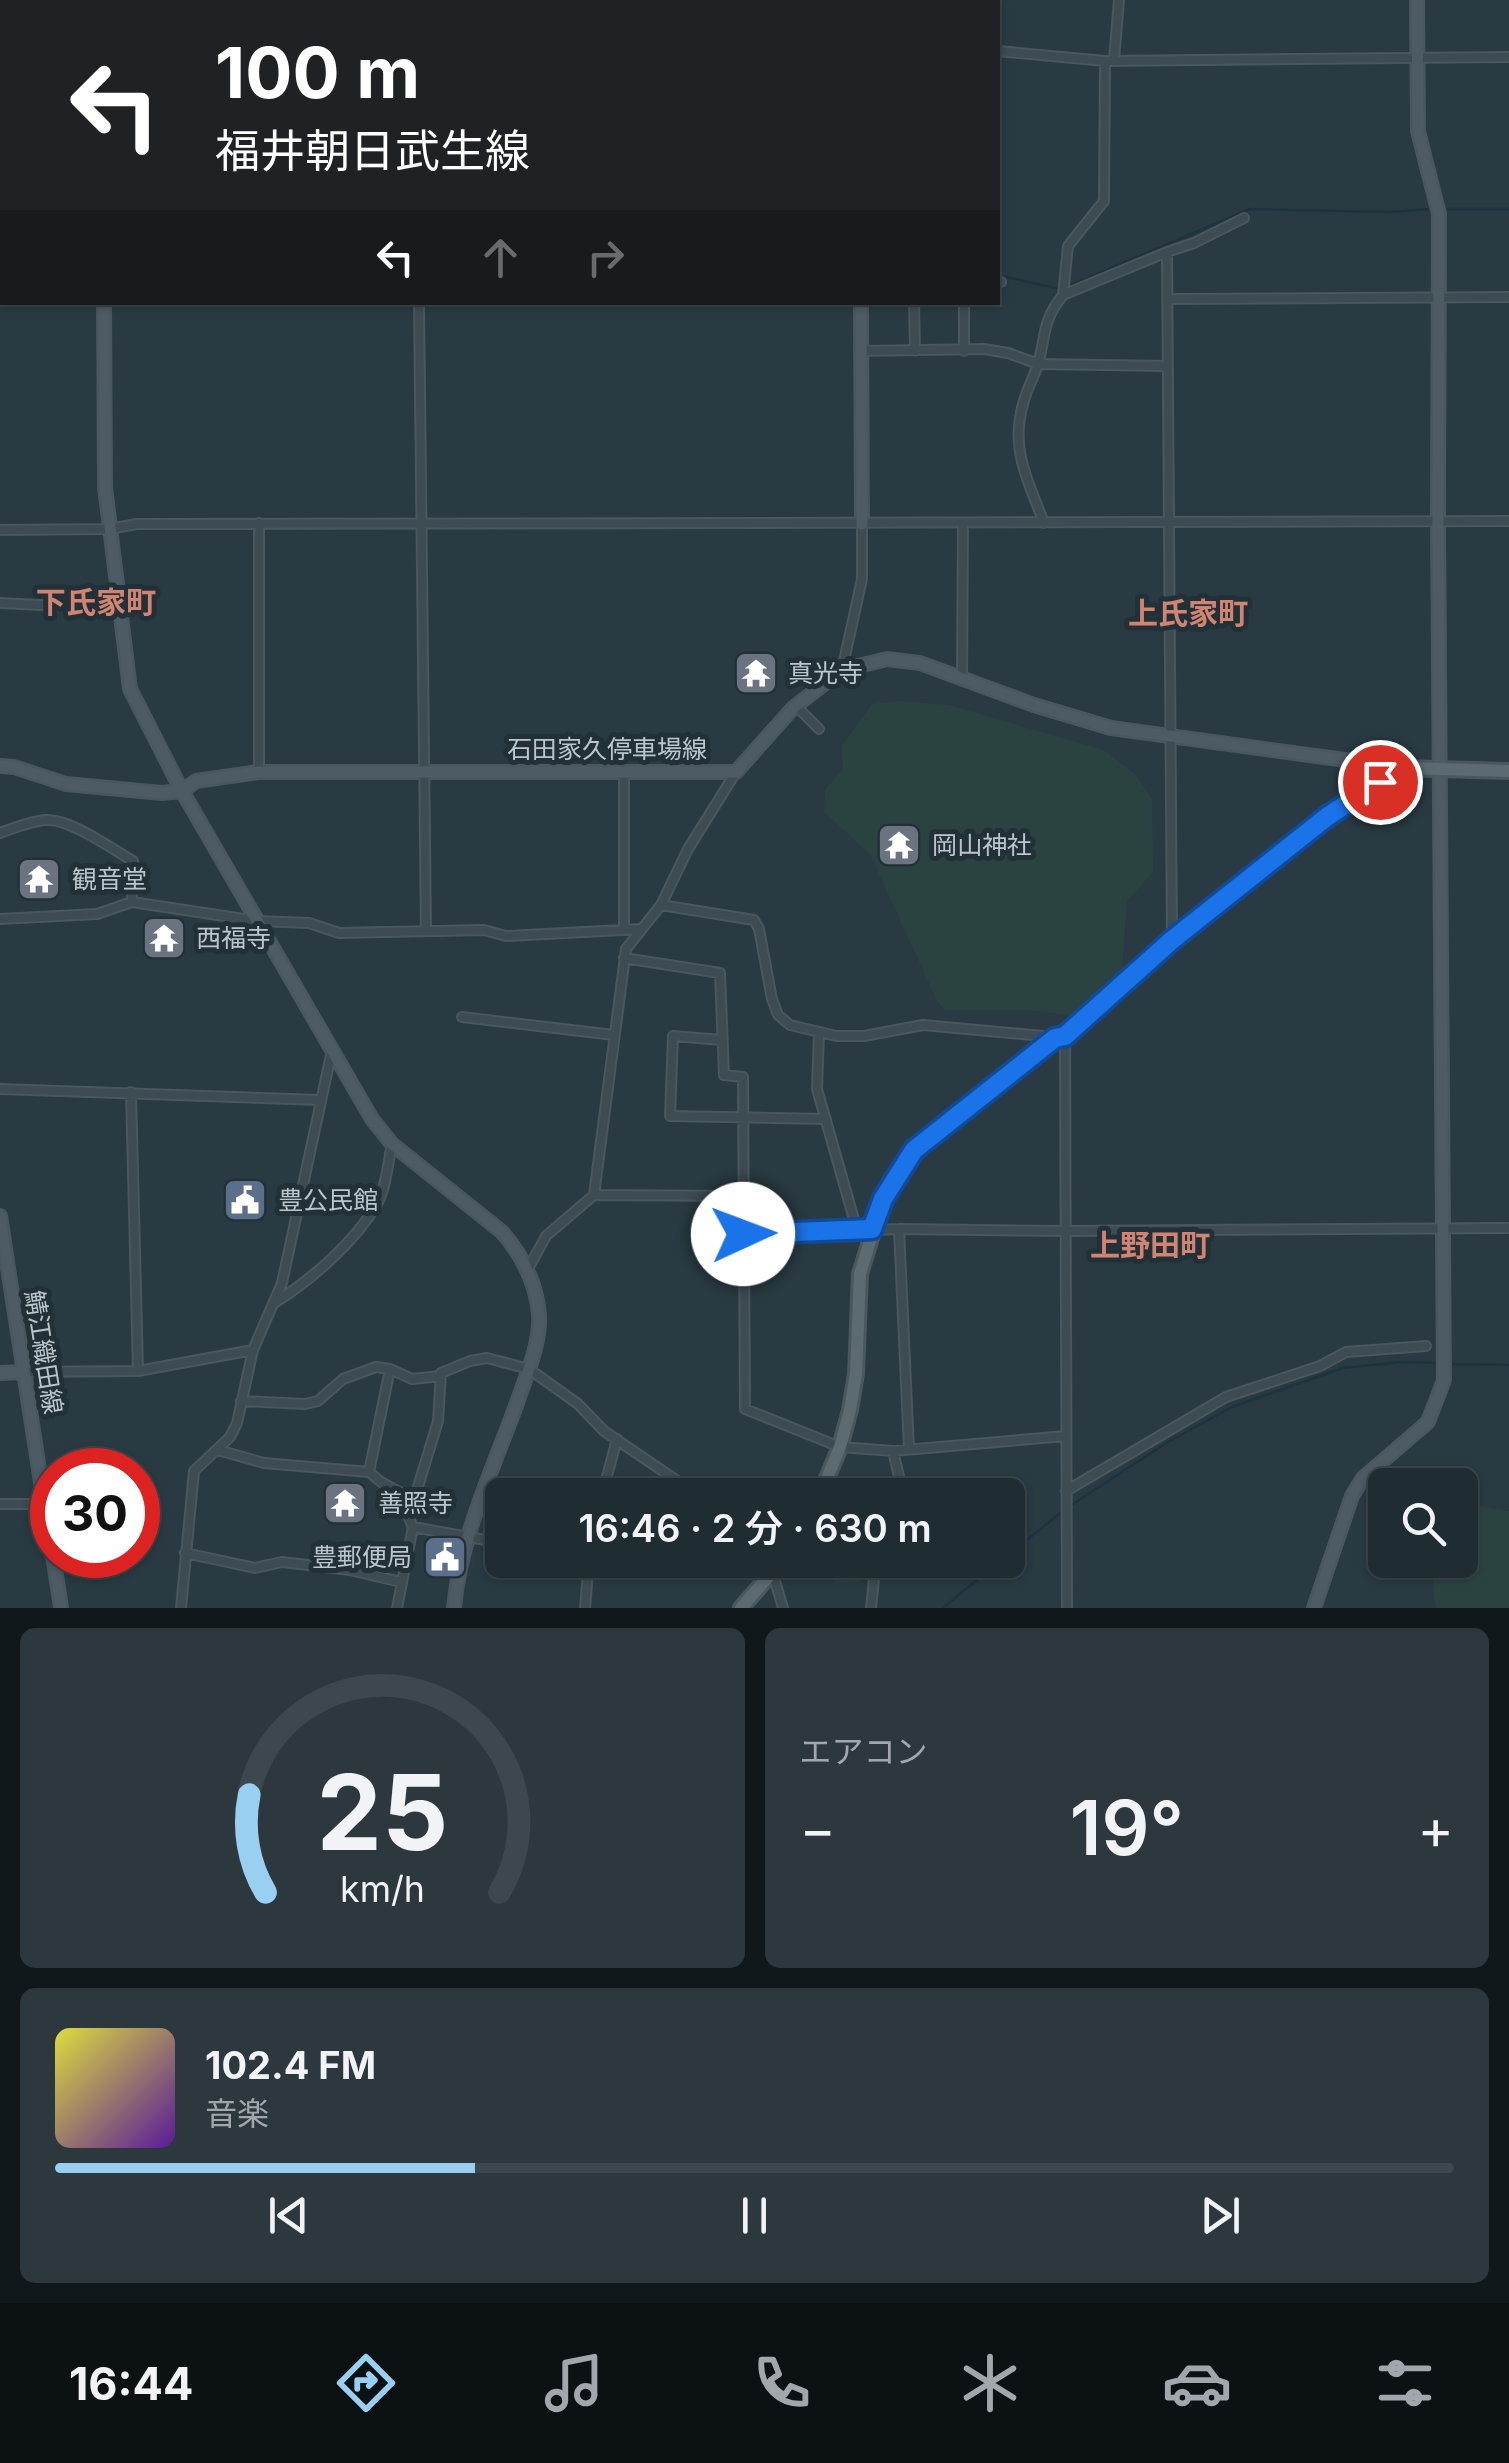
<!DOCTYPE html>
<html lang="ja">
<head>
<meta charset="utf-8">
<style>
  body { margin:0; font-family:Inter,"Noto Sans JP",sans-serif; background:#2c383e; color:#f1f3f6; height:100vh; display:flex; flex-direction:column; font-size:38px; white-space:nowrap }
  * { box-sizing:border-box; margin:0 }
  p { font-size:32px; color:#a1a7ac }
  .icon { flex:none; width:55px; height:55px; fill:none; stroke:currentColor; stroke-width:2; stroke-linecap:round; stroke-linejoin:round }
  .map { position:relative; height:1608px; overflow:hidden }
  .sheet { display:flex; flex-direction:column; gap:20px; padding:20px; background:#11181c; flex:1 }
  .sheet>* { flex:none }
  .banner { position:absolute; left:0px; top:0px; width:1000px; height:305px; box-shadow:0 2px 8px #0004,0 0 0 2px #3c484d; background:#202124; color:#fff; overflow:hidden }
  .controls { position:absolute; left:1368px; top:1468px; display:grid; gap:20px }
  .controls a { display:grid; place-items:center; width:110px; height:110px; border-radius:15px; background:#1f2c32; box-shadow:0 2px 8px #0004,0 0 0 2px #3c484d; font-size:50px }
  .speed { position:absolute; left:30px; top:1448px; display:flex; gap:20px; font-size:50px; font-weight:700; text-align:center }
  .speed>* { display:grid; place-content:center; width:130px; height:130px; border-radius:50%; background:#1f2c32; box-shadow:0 2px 8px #0004,0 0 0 2px #3c484d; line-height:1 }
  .speed .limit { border:15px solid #d22; background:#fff; color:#111 }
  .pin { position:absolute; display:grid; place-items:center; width:85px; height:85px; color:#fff; margin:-42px; border:5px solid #fff; border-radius:50%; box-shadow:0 2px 10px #0007 }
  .me { position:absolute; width:110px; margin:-55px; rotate:88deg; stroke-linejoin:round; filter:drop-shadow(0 0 8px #0008) }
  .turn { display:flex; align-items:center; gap:35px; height:210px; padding:0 50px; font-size:45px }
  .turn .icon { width:130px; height:130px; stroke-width:2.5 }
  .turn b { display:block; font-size:70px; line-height:85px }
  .lanes { display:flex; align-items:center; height:95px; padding:0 50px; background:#0003; justify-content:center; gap:50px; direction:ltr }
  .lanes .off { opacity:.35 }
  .big { font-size:75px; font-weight:600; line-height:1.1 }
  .sheet .tile { flex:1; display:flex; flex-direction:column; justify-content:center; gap:15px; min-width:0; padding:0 35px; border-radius:15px; background:#2c383e }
  .sheet .dial { align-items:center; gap:0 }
  .dial svg { height:260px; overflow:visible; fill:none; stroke:#3c484d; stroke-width:7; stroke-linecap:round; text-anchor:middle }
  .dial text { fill:#f1f3f6; stroke:none }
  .song { display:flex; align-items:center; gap:30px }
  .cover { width:120px; height:120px; border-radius:15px; background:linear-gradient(135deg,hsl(60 70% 55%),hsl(270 70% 35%)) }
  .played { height:10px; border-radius:5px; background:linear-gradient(90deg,#99d0f2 30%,#3c484d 30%) }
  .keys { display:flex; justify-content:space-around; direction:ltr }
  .heat { display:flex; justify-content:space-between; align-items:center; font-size:55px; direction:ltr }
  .sheet .tiles { flex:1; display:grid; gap:20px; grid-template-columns:1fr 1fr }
  .tile:last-child { grid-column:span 2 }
  .trip { position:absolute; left:485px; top:1478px; width:540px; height:100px; border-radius:15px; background:#1f2c32; box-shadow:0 2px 8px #0004,0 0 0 2px #3c484d; font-weight:600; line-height:100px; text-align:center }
  .tab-bar { display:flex; height:160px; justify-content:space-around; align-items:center; background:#0c1214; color:#a1a7ac }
  .tab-bar .icon { width:70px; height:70px }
  .tab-bar .on { color:#99d0f2 }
  .tab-bar b { font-size:45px; color:#f1f3f6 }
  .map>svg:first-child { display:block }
  .green { fill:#2b4340 }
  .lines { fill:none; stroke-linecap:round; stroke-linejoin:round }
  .stream { stroke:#1c3340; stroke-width:2.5 }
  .street-casing { stroke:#4a575e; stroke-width:12 }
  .secondary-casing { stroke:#4a575e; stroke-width:16 }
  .primary-casing { stroke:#4a575e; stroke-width:18 }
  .street { stroke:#3d4b52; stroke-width:8 }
  .secondary { stroke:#4c5b64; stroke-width:11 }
  .primary { stroke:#5c6a71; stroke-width:12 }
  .route-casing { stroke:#114b97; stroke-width:25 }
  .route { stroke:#1a73e8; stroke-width:18 }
  .labels { text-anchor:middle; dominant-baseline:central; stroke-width:10; stroke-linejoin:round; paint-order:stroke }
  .poi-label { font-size:25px; fill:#bbc5cc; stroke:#223037; text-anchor:start }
  .street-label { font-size:25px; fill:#bbc5cc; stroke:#223037 }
  .quarter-label { font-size:30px; font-weight:bold; fill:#d08471; stroke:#223037 }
</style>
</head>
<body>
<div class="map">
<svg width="1509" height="1608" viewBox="0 0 1509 1608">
  <rect width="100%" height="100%" fill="#293a42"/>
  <path class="green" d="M899,701L949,705L1104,750L1136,775L1152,799L1153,872L1127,901L1122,970L1090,1005L1076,1016L1028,1010H945L937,1001L870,854L824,812L825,790L843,769L842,746L872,704Z
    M1460,1503L1509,1511V1608H1436L1430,1560H1460Z
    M818,1560H872L870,1578L857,1582L836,1583Z"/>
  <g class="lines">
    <path class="stream" d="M0,209H2
      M1441,209H1509
      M998,275L1059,289
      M1067,287L1250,209L1388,212L1433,209
      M1451,1364L1509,1365
      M1070,1506L1168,1442L1232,1407L1343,1368L1402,1362L1438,1363
      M1008,1555L1064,1510
      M943,1608L1001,1560"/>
    <g class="street-casing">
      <path id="street" d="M203,0V2
        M417,0V2
        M998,51L1105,61L1509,57
        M1114,60L1119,0
        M0,65L2,64
        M1167,252L1172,941
        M998,281L1001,282
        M1063,295L1068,246L1104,201L1105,61
        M1167,299L1509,297
        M419,302L426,931
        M914,302L915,351
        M964,302V351
        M860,351L984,349L1008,353L1038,364L1167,366
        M259,523V772
        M1044,523C1028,480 1010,450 1023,404C1026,391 1033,379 1037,367C1047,336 1040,324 1063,295L1167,252L1194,243L1244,218
        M0,530L109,529L137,524C594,521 1052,525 1509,521
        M0,603L119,609
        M842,670L862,579V524
        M962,680L963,525
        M796,706L819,729
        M0,833C14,828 31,821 46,820C69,818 112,849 133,861L132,902
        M661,905L754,920L759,929L772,999L778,1015L790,1025L836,1036H864L923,1025L1054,1037
        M0,919L97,914L132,902L257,921L309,923L339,933L484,930L506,936L641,929
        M624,930V770
        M624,958L720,973L724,1075L743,1077L745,1409L840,1447L893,1451L1066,1436
        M462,1017L614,1035
        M819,1034L817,1089L857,1230
        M1065,1036L1067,1608
        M722,1040L673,1036L670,1116L826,1119
        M0,1089L321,1100
        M131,1092L138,1371
        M594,1195L626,949L661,905L688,849L736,772
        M899,1229L909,1449
        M743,1235L899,1229L1065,1231L1509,1228
        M528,1269L546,1236L594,1195L743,1196
        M276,1302C312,1279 355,1242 377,1204C386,1189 388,1162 392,1144
        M390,1369L412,1379L441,1376
        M24,1372L138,1371L253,1350
        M241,1401L305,1404L318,1401L343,1379L376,1367L390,1369L369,1472
        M218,1450L264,1463L369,1472L381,1482L414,1500L438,1421L441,1373L470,1361L487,1358L529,1369L578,1404L604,1431L698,1495
        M1066,1491L1226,1397L1320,1366L1346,1352L1426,1346
        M602,1495L617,1439
        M781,1495L822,1492
        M885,1495L902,1489L893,1451
        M0,1504H45
        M413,1527L502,1543
        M185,1553L255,1568L282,1562L350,1570L401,1582
        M773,1574L783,1608
        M181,1608L194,1471L230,1437L237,1423L253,1350L282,1283L332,1050
        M397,1608L413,1527L409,1518L414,1500
        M585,1608L589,1560
        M871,1608L876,1560"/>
    </g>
    <g class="secondary-casing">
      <path id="secondary" d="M86,0L88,2
        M861,0V2
        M104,302L105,487L130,689L182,791L372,1119L392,1144L502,1232C522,1255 536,1282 539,1314C541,1343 526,1376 517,1403C493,1469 460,1538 454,1608
        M861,302L862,524
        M0,766L14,767L66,784L162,793L182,791L196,781L259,772H736L793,708L842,670L887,659L920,663L1034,705L1111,728L1404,768
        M0,1216L52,1554
        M0,1373L24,1372
        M53,1555L61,1608
        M1314,1608L1352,1496L1363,1478L1428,1422L1444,1380L1438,521L1439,214L1418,131L1417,0"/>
    </g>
    <g class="primary-casing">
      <path id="primary" d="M820,1495L840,1447L850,1410L856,1374L860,1274L883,1199L913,1150L1055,1037L1065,1036L1172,941L1365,790L1404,768L1509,771
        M741,1608L783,1560"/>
    </g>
    <use href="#street" class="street"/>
    <use href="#secondary" class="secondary"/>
    <use href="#primary" class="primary"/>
  </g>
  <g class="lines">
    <g class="route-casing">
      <path id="route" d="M743,1234L872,1229L883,1199L914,1150L1055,1038L1065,1036L1172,940L1328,816L1380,782"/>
    </g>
    <use href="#route" class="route"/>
  </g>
  <defs>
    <g id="temple-square" transform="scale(2.25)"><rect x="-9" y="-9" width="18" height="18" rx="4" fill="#6b7280" stroke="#223037"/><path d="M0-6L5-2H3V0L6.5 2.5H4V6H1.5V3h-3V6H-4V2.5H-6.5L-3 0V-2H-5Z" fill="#fff"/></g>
    <g id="civic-square" transform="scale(2.25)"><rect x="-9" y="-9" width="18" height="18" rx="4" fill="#5c6f8a" stroke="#223037"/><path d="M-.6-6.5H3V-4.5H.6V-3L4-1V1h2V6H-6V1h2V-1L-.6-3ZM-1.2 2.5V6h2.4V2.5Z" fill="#fff"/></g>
  </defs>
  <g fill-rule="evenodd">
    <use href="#temple-square" x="756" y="673"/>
    <use href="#temple-square" x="899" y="845"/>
    <use href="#temple-square" x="39" y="879"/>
    <use href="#temple-square" x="164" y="938"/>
    <use href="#civic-square" x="245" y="1200"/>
    <use href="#temple-square" x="345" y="1503"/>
    <use href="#civic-square" x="445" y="1557"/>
  </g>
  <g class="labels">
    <g class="poi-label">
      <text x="788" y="673">真光寺</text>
      <text x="932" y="845">岡山神社</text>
      <text x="72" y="879">観音堂</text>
      <text x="196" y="938">西福寺</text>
      <text x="278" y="1200">豊公民館</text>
      <text x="378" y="1503">善照寺</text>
      <text x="412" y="1557" text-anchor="end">豊郵便局</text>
    </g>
    <g class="street-label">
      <text x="607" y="749">石田家久停車場線</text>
      <text transform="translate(44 1352) rotate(81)">鯖江織田線</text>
    </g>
    <g class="quarter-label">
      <text x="96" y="602">下氏家町</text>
      <text x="1188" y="613">上氏家町</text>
      <text x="1150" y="1245">上野田町</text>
    </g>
  </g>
</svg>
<div class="controls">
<a><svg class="icon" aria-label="search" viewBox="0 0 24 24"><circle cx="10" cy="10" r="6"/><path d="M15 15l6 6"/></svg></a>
</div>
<div class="speed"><div class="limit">30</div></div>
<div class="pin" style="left:1380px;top:782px;background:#d93025"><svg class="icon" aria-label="arrive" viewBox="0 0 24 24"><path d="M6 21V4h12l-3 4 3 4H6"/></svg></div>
<svg class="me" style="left:743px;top:1234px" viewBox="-20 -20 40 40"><circle r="19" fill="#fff"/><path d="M0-13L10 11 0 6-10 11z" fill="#1a73e8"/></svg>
<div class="trip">16:46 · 2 分 · 630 m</div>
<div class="banner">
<div class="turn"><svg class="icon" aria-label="left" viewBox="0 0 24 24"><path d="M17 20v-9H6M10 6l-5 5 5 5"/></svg><div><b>100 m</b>福井朝日武生線</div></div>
<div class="lanes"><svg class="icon" aria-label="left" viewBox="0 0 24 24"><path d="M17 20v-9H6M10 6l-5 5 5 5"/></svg><svg class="icon off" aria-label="ahead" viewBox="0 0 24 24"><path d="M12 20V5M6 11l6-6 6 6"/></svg><svg class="icon off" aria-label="right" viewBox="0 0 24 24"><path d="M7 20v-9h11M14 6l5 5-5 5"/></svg></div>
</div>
</div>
<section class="sheet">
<div class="tiles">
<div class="tile dial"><svg viewBox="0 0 100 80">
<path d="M14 69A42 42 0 1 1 86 69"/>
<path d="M14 69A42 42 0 0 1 9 39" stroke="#99d0f2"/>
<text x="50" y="56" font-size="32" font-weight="700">25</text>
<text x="50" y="72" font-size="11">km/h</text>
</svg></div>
<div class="tile"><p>エアコン</p>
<div class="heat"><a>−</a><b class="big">19°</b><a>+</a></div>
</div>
<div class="tile">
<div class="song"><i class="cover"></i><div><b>102.4 FM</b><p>音楽</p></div></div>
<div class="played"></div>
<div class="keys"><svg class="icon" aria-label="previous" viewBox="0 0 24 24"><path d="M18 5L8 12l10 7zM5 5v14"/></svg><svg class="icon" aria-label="pause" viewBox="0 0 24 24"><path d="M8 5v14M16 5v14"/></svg><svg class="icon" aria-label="next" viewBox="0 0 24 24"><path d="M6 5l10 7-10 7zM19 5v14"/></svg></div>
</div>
</div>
</section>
<nav class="tab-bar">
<b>16:44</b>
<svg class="icon on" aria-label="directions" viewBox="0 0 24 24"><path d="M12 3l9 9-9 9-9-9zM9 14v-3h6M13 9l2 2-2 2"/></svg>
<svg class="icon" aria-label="music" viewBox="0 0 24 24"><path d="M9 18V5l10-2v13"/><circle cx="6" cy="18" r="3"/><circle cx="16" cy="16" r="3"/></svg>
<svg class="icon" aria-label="phone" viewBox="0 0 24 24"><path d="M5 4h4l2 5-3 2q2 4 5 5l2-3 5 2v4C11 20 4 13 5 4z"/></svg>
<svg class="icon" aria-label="climate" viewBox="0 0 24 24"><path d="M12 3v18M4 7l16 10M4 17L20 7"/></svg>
<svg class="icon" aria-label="car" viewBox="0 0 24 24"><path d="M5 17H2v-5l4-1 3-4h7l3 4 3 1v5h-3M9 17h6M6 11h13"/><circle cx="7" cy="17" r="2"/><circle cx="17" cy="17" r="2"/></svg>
<svg class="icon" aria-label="filters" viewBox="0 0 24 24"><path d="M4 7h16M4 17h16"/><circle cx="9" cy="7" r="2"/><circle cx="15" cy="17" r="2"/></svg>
</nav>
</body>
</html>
